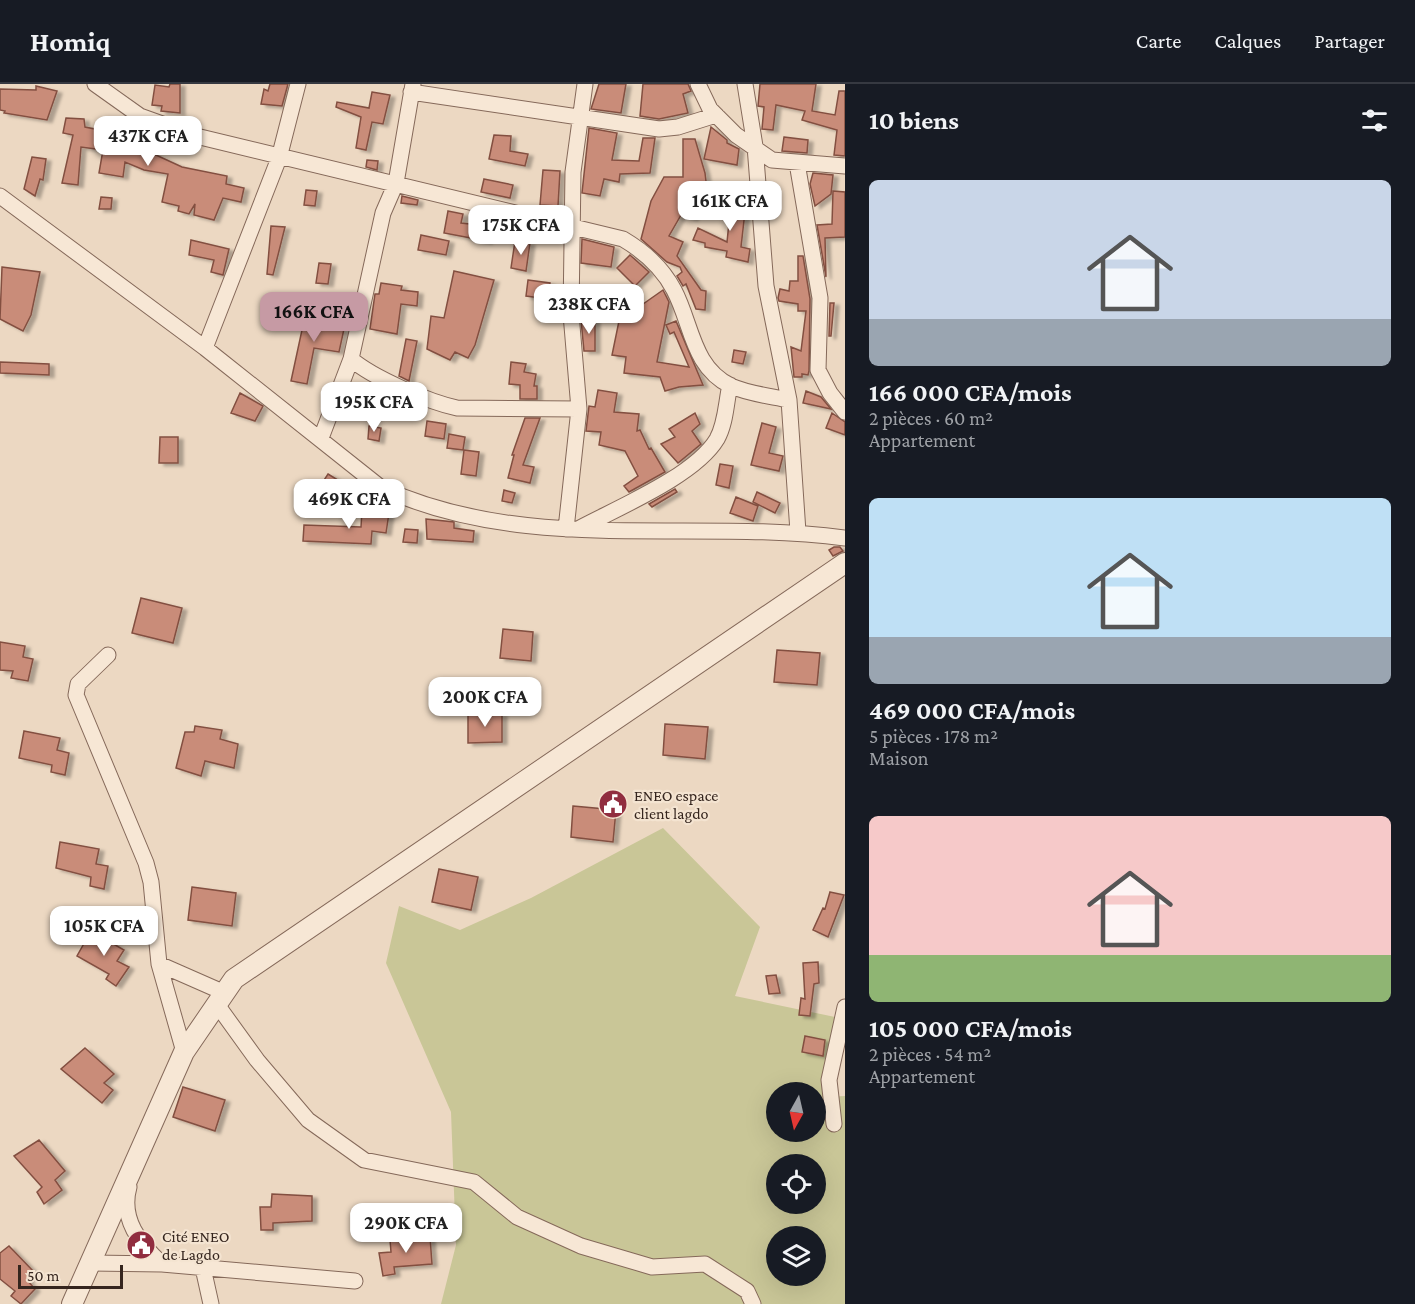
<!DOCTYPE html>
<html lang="fr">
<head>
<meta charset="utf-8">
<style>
	:root { --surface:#171b24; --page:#20242c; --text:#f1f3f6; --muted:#9ea1a6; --line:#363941; --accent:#c69aa4 }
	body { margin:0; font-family:"Crimson Pro",serif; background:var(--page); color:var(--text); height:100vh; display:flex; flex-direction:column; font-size:22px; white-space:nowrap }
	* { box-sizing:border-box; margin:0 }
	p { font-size:20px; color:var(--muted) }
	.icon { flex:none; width:33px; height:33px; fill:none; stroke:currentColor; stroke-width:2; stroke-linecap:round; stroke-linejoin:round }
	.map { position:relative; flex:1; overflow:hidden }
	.drawer { display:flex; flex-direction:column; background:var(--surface); width:570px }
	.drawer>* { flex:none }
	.needle { width:39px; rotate:188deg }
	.tools { position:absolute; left:766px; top:998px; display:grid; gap:12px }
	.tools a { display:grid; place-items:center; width:60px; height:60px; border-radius:50%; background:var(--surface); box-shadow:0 6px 24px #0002; font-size:30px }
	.scale { position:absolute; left:18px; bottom:15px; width:105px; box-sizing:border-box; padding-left:6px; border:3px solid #35251e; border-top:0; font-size:16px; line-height:21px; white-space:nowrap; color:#35251e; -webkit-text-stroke:4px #f4e4d1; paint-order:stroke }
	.price { position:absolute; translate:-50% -51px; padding:0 14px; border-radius:12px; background:#fff; color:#222; font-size:20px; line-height:39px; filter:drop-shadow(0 2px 3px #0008) }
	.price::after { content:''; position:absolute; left:50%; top:36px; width:18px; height:14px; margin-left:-9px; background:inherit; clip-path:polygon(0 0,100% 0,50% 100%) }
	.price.active { background:var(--accent); color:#111 }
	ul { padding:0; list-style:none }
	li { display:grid; align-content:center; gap:12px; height:318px; padding:0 24px }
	li span { display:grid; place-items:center; height:186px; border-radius:9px; color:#555 }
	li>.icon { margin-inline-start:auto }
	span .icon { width:108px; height:108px; fill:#fffc; stroke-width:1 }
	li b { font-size:26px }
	h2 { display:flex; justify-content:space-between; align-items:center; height:72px; padding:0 24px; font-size:26px }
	header { display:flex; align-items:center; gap:36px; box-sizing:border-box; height:84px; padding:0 30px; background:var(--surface); border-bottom:2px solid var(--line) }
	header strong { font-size:28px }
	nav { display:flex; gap:33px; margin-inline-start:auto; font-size:21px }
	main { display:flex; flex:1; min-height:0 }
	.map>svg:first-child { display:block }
</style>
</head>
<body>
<header>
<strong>Homiq</strong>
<nav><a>Carte</a><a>Calques</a><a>Partager</a></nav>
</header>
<main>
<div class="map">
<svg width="845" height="1220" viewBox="0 0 845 1220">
	<defs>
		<filter id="shadow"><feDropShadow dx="5" dy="2.5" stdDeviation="1.5" flood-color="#0004"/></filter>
	</defs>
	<rect width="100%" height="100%" fill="#ecd8c2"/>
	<path fill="#c9c697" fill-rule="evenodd" d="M663,744L760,843L735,912L835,933L825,1013L845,1012V1220H441L456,1161L451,1028L386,879L399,822L460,846L531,814ZM777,1008H816V1047H777ZM777,1080H816V1119H777ZM777,1152H816V1191H777Z"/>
	<path fill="#c98c79" stroke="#834f41" stroke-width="1.5" filter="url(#shadow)" d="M170,0H180V29L161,27L162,22L152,21L155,1L169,3Z
		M270,0H288L282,22L261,20L264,5L268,7Z
		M599,0H626L621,29L591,25Z
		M643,0H688L691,7L683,10L688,29L659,35L640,32Z
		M760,0H816L812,27L835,31L839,7H845V72L834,71L837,46L802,36L805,27L776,21L773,46L762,45L764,23L758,22Z
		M36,2L57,7L47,36L4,29L5,27L0,26V5L36,6Z
		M372,8L390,11L383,40L372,38L366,66L356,64L361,33L336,23L337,18L369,24Z
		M66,34L84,35L85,43L121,50L123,34L127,35L146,44L145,66L182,83L227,92L226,100L244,104L241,118L223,114L214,136L194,131L195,120L189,130L178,127L179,122L162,118L168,90L144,86L125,78L123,93L99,89L103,66L81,63L78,101L62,99L73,51L63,49Z
		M711,43L727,56V59L739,65L737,81L704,75Z
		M589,44L617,49L612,76L639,77L643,54H655L650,89L620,90L619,98L604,95L600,112L582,109Z
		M494,51L511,52L510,67L528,70L525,82L489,75Z
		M784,53L808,56L807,69L782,67Z
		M683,55H695L705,89L708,114L697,113L693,134L681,131L669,152L683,158L677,172L701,206L706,207L705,226L696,225L686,200L683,202L677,192L682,188L680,183L667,178L641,155L651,117L664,93H683Z
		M32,73L46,75L43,96L40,95L35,112L24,105Z
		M367,76L378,77L377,86L366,83Z
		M543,86L560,87L558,122L540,121Z
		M813,89L833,91L831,110L815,122L810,100Z
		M484,95L513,101L510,114L481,108Z
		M306,106L317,107L315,122L304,121Z
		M833,107L845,108V153L825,154L826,193L817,141L832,140Z
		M732,109L747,110L741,163L750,165L748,178L726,173L727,167L705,163V159L693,156L698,144L727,158Z
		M402,112L418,116L417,121L401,119Z
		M101,113L112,114L111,125H99Z
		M448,127L463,130L461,139L489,142L487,157L444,149Z
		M271,142L285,143L273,191L267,190Z
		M421,151L449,157L446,171L418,166Z
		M582,155L614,163L611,183L581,179Z
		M191,156L229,165L223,191L211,188L214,176L189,171Z
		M515,157L530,159L526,187L511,184Z
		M630,171L649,188L635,202L617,184Z
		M798,172H803L810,215L809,287L808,291L802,290V293H794L791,263L801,267L806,227H798V220L779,217L778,214L780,205L789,207L790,197H798Z
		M319,179L331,180L328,200L316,199Z
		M2,183L40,188L31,231L23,247L0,235Z
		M454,187L494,196L475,261L468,274L455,268L450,276L427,265L431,232L444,234Z
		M528,196L550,199L548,215L526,212Z
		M381,199L402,202L401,206L418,208L417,222L401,220L397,250L370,245L375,210H379Z
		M663,206L669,218L657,278L689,283L674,248L670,250L666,241L676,237L703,301L679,303L665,307L660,293L624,289L626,273L612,271L619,237Z
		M622,215L604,233H594L596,218Z
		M308,218L320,220L317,241L344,245L339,268L314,264L307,300L291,297Z
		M830,219H834L831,252H829Z
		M581,236H595V267H584Z
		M406,255L417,257L409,297L399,292Z
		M734,266L746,268L743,280L732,278Z
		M0,278L49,280V291L0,289Z
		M511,278L526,280L524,288L536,290L534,302H537V315H520V301L509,300Z
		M598,306L617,309L614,328L639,330L637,347L640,346L649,365L651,364L665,388L629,408L624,402L638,392L625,367L599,361L601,348L586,347L589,322L595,323Z
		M806,307L821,313L831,325L803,319Z
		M240,309L263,322L255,337L231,329Z
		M695,329L700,340L692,347L701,360L678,379L661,360L675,353L669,345Z
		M832,329L845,338V351L826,344Z
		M525,334H540L523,381L534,383L530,399L508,394L514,371H512Z
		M427,337L446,340L444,355L425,352Z
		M762,339L776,343L769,369L783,372L779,387L751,381Z
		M369,342L381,344L379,357L368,355Z
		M449,350L465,353L463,366L447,364Z
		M160,353H178V379H159Z
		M464,366L479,368L476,392L461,390Z
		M720,380L733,382L729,404L716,401Z
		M328,390L341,398L326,422L313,413Z
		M675,405L677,408L652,423L649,420Z
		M504,406L515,409L512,419L502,417Z
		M757,408L780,419L775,429L753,418Z
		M736,413L758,422L753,437L730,429Z
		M362,426L389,429L386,449L372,447L371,460L303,457L304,441L361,443Z
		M426,435L454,438V444L474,447L473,458L427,455Z
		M405,445L418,446L417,459L403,458Z
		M834,463H840L843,467L833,472L829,466Z
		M141,514L182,524L173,559L132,549Z
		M503,545L533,548L531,577L500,574Z
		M0,558L25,562L23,573L33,575L28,597L11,594L13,587L0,586Z
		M777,566L820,569L817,601L774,598Z
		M502,630V658L468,659V631Z
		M665,640L708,643L705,675L663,671Z
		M195,642L222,646L220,655L238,660L234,684L205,677L201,692L176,684L185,648H194Z
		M24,647L60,654L57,666L69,669L65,691L51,688L52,681L19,674Z
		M573,722L616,726L613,758L571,753Z
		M60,758L99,765L96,780L108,782L104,805L90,802L91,793L56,784Z
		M439,785L478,793L471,826L432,818Z
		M192,803L236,809L232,842L188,836Z
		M830,808L844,811L828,853L813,846L823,824L825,825Z
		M91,847L124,866L117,877L129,883L116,902L106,895L109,890L77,872Z
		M818,878L819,899L814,900L810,932L799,931L801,914L805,915L803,879Z
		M776,891L780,909L769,910L766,892Z
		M805,952L825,956L823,972L802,968Z
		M85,964L114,990L104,999L113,1006L102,1019L61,985Z
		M183,1003L225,1016L215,1047L173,1033Z
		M39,1056L65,1087L55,1096L62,1106L44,1120L37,1108L42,1103L14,1072Z
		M272,1110L312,1112V1137L273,1139V1146H261L260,1123H271Z
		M430,1153L432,1180L394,1183L395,1190L383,1192L379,1169L391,1168L390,1156Z
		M9,1162L35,1189L27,1196L35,1205L21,1220L11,1212L15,1207L0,1195V1169Z"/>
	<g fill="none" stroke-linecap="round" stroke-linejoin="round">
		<g stroke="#85695a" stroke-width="17">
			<path id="minor" d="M95,0L140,32L196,52L623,155C645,168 662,183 674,206C692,240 692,283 731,302C749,310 770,312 789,316
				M698,0L710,25L736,51L772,76L845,82
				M745,0L755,62L766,202L789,316L798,448
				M411,8L659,45L678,43L716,31
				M797,79L820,214L818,286L830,309L845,328
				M0,112L205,264L380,403C526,471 691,434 845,454
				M205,264L279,74L298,0
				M351,275C373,294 429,318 457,324L579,325
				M321,354L351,275L383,129L396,99L413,0
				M566,445L579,325L571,230L573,88L585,0
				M578,445C617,424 695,392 717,355C726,339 726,318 730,301
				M108,571L78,600L76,611L146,779L151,798L159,880L184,968
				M159,880L225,909L218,922L257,976L308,1036L364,1076L474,1098L517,1133L581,1162L652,1183L705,1180L747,1207L753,1220
				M834,1040L829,996L845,923
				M129,1103C120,1135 140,1160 162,1180
				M91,1179L162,1180L355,1197
				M203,1184L211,1220"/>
		</g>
		<g stroke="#85695a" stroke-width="22">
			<path id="tertiary" d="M72,1220L184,968L234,895L845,479"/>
		</g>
		<use href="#minor" stroke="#f7e7d5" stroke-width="15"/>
		<use href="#tertiary" stroke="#f7e7d5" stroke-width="20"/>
	</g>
	<defs>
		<g id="civic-disc" transform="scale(1.5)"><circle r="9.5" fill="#912d3f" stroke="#f4e4d1"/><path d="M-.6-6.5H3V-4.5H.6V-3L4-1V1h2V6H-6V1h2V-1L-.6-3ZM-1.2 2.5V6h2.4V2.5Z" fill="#fff"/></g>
	</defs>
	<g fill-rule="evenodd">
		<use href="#civic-disc" x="613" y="720"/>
		<use href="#civic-disc" x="141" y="1161"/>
	</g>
	<g text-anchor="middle" stroke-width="4.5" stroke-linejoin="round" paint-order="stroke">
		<g font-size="16" fill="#35251e" stroke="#f4e4d1" text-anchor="start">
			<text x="634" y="717">ENEO espace<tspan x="634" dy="18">client lagdo</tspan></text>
			<text x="162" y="1158">Cité ENEO<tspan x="162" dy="18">de Lagdo</tspan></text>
		</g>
	</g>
</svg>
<div class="tools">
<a><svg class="needle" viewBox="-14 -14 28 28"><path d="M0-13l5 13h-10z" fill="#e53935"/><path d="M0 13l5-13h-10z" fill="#9ea1a6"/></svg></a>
<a><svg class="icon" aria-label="locate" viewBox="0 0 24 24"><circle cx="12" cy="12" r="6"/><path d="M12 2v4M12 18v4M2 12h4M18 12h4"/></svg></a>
<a><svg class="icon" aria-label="layers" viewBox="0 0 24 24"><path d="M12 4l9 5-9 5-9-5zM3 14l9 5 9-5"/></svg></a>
</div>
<div class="scale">50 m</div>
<b class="price" style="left:148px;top:83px">437K CFA</b>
<b class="price" style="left:730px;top:148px">161K CFA</b>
<b class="price" style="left:521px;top:172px">175K CFA</b>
<b class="price" style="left:589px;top:251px">238K CFA</b>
<b class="price active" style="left:314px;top:259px">166K CFA</b>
<b class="price" style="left:374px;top:349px">195K CFA</b>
<b class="price" style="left:349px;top:446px">469K CFA</b>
<b class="price" style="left:485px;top:644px">200K CFA</b>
<b class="price" style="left:104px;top:873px">105K CFA</b>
<b class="price" style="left:406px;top:1170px">290K CFA</b>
</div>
<section class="drawer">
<h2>10 biens<svg class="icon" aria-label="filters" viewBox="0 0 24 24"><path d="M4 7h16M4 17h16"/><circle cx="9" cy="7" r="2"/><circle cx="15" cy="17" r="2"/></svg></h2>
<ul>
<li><span style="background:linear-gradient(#c9d6e8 75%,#9aa5b1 0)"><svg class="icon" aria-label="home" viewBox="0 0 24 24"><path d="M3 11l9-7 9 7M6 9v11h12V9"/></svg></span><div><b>166 000 CFA/mois</b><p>2 pièces · 60 m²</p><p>Appartement</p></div></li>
<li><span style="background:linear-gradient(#bfe0f5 75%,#9aa5b1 0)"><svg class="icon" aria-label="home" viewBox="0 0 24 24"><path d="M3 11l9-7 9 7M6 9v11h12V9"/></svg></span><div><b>469 000 CFA/mois</b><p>5 pièces · 178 m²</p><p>Maison</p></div></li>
<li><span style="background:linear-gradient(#f6c9c9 75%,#8fb573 0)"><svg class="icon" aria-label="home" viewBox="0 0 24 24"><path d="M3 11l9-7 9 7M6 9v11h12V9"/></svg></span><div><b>105 000 CFA/mois</b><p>2 pièces · 54 m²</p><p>Appartement</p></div></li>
</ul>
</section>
</main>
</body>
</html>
